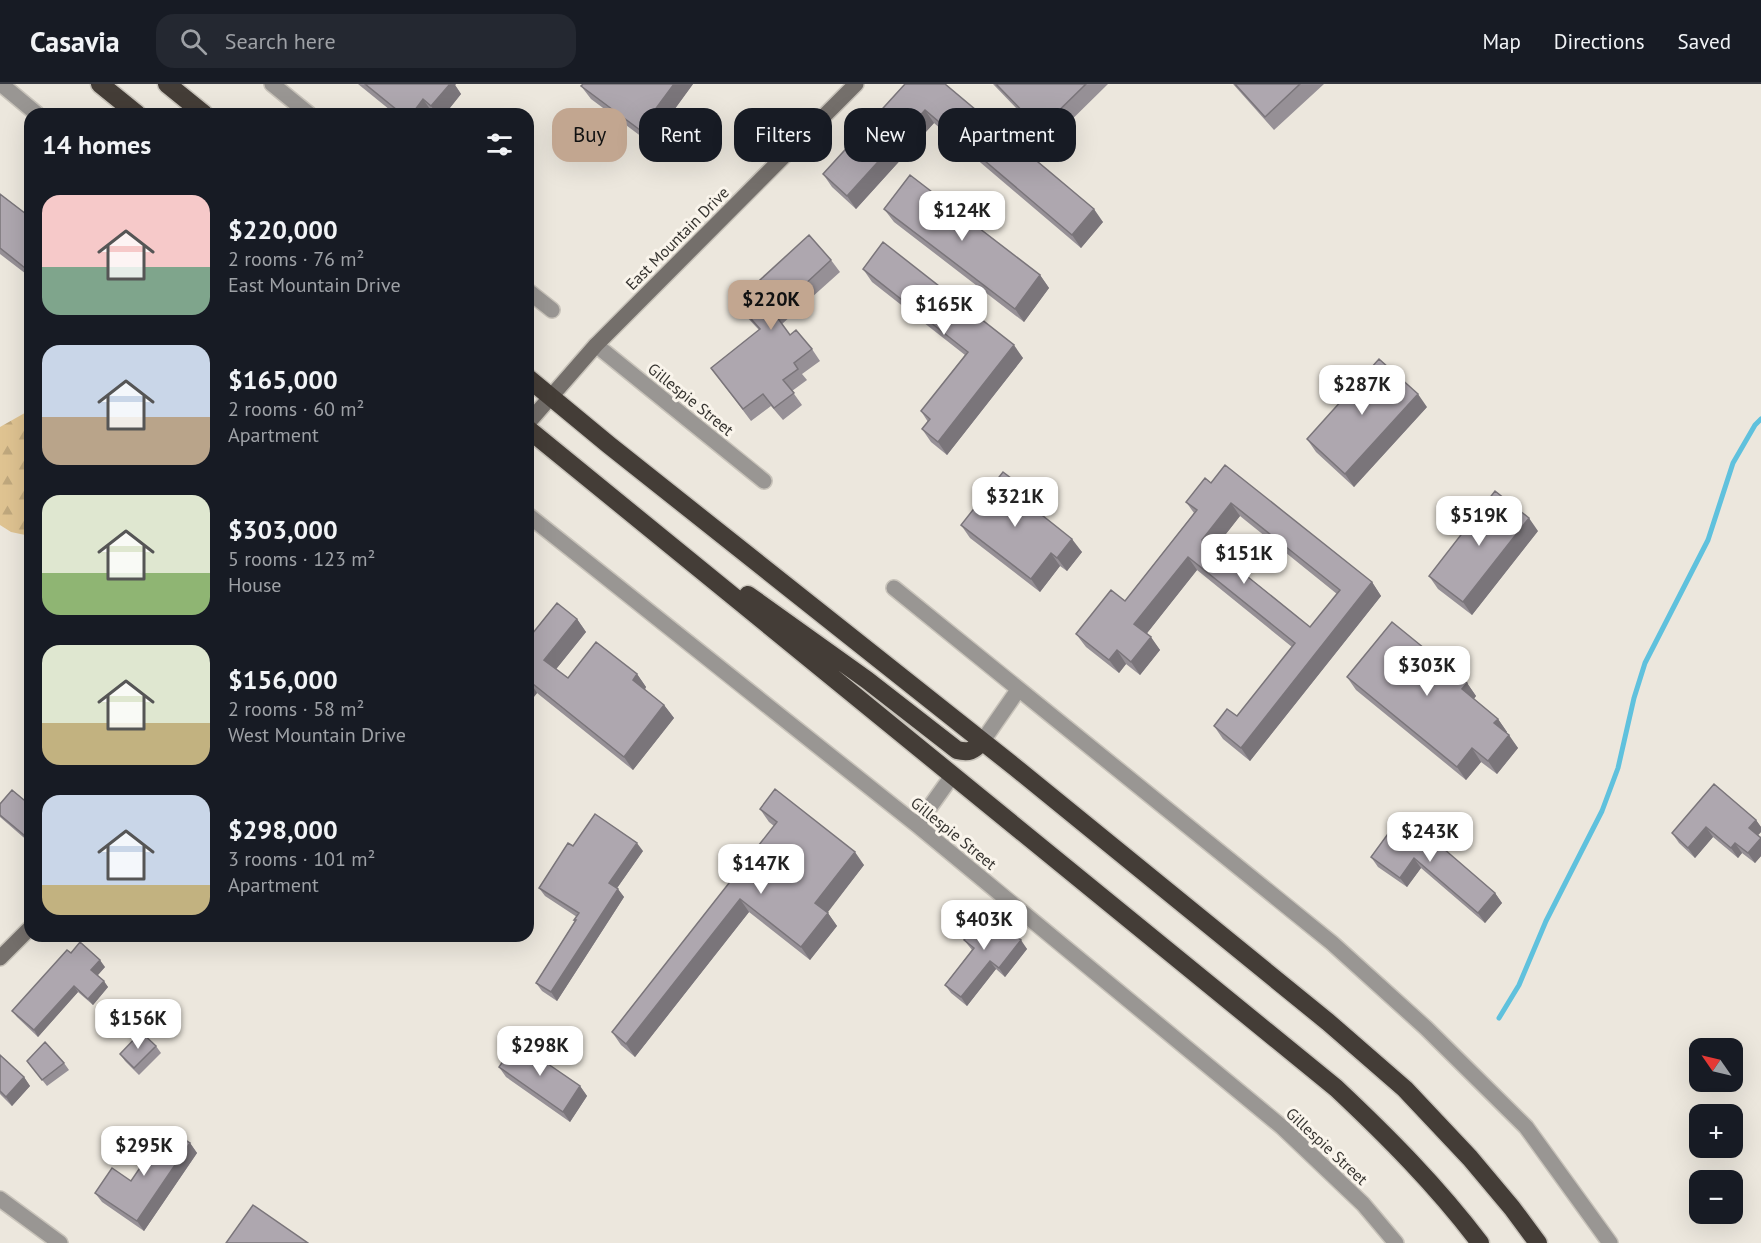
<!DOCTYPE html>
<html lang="en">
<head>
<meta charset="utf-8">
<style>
	:root { --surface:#171b24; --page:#242831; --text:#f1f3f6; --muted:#9ea1a6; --line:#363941; --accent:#c2a690 }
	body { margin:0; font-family:"PT Sans",sans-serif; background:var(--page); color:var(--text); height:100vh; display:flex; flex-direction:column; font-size:22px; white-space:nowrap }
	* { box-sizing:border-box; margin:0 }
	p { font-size:20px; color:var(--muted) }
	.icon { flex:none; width:33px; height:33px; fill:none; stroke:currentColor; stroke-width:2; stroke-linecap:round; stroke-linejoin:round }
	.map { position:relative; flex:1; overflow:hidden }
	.side { position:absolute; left:24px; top:24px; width:510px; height:834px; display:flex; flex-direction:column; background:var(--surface); border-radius:18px; box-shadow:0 6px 24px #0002 }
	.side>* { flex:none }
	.banner { position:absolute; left:552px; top:24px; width:570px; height:54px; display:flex; gap:12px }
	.needle { width:39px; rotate:304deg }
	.fabs { position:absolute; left:1689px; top:954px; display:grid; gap:12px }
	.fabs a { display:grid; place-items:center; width:54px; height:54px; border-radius:12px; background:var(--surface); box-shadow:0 6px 24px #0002; font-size:30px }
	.price { position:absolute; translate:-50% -51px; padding:0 14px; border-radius:12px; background:#fff; color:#222; font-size:20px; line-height:39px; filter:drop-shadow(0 2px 3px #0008) }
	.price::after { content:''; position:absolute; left:50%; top:36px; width:18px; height:14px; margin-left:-9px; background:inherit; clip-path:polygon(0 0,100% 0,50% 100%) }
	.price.on { background:var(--accent); color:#111 }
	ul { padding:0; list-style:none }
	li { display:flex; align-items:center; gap:18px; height:150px; padding:0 18px }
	li span { display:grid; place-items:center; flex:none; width:168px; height:120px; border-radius:18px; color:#555 }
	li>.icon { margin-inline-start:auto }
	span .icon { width:72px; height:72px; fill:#fffc; stroke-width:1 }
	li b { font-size:26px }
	h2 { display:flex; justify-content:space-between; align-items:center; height:72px; padding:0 18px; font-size:26px }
	.chip { padding:0 21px; border-radius:18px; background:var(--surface); box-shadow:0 6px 24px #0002; font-size:21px; line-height:54px }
	.chip.on { background:var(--accent); color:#111 }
	header { display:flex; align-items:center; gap:36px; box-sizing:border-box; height:84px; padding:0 30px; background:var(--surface); border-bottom:2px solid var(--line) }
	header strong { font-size:28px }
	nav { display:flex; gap:33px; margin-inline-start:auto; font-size:21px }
	.search { width:420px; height:54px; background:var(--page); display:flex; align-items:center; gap:15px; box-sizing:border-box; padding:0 21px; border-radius:18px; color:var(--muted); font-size:22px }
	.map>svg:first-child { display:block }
</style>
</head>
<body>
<header>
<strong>Casavia</strong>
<div class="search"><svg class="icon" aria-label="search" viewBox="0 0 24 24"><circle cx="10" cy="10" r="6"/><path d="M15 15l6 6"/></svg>Search here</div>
<nav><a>Map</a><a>Directions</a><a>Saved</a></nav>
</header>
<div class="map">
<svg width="1761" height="1159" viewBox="0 0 1761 1159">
	<defs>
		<pattern id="forest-firs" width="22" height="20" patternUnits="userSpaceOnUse" patternTransform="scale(1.5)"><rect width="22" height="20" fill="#dfc391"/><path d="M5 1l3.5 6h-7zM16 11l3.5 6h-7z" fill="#c0a87d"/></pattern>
	</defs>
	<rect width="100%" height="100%" fill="#ece7dd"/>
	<path fill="url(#forest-firs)" d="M30,326V452L11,448L0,441V343Z"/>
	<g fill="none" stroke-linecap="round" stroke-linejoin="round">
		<path stroke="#5fc1dd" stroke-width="5" d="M1499,934L1519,901L1546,837L1602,727L1618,684L1634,614L1645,579L1708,456L1733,379L1755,341L1761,335"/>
		<g stroke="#c8c3ba" stroke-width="18">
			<path id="street" d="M1,0L37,30
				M272,0L309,30
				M528,207L552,226
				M596,261L764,397
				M528,431L917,741L1282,1043L1363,1120L1396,1159
				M894,504L1332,859L1426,944L1526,1043L1610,1159
				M982,658L1018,606
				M917,741L952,692
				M0,1115L60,1159"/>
		</g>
		<g stroke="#c8c3ba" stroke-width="18">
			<path id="secondary" d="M528,339L596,261L856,0
				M0,874L30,844"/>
		</g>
		<g stroke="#c8c3ba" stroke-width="21">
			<path id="highway" d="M100,0L137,30
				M167,0L204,30
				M528,294L609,361L1016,684L1328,938L1405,1005L1470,1074L1512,1124L1538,1159
				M528,345L1336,1004C1387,1052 1437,1102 1480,1159
				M748,511L867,596L957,666C969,669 973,667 982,658"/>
		</g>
		<use href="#street" stroke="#999693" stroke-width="15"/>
		<use href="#secondary" stroke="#746f6b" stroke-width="15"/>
		<use href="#highway" stroke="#443d37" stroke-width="18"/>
	</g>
	<path fill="#969096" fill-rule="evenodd" d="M358,0H456L455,1L461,10L445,30H434L432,28L431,30H395Z
		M693,0L650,59L591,15L581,2Z
		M905,0L1103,138L1081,164L934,39L856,125L832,103L823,90Z
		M993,0H1108L1049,58Z
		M1233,0H1324L1274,46Z
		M0,110L30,133V193L0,170Z
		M884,125L1040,191L1049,204L1024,238L894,138Z
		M831,176L840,188L782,240L790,251L812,265L820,277L802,290L807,296L792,307L802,321L783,336L771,322L751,337L711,284L759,246L744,230L736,218Z
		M863,185L1023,274L947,371L931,358L922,345L928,338L921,327L965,271L872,198Z
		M1427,323L1354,403L1316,368L1307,355Z
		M1211,399L1372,498L1381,512L1250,677L1223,655L1214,642L1237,632L1292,563L1197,486L1147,549L1160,566L1140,591L1126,580L1119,589L1086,563L1076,550L1125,517L1194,429L1186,418ZM1240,432L1337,510L1310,543L1214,465Z
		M1033,417L1030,422L1082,468L1067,487L1060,482L1040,508L970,454L961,441Z
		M1538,447L1472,531L1438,505L1429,492Z
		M577,535L586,548L556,585L568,594L637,590L646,603L645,606L664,621L674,634L633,686L537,609L529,619L528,618V555Z
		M1347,593L1467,599L1476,612L1474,615L1498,635L1507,648L1506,649L1518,664L1497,690L1481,678L1466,696L1356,606Z
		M0,720L30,721V759L0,733Z
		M760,725L864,781L827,828L837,842L810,876L749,828L635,973L621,961L612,948L774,742L769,738Z
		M1401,732L1495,809L1502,819L1485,839L1421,784L1407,803L1378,783L1371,773Z
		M1756,736L1761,743V748L1758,751L1761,753V772L1755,779L1742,769L1738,774L1713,753L1695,774L1679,759L1672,749Z
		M573,762L643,767L617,804L624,813L557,917L542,907L536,899L575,837L574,836L577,833L545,812L539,804Z
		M999,838L1015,842L1021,851L1018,854L1027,865L1005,893L996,885L967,922L951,909L945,901L972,866L964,856Z
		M71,869L105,883L98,891L108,903L93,921L78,908L38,953L17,933L12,927Z
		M156,962L161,969L139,991L125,977L120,970Z
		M0,971L24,993L30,1002L12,1022L0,1010Z
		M27,977L64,979L69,986L47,1002Z
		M499,983L580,1002L587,1012L570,1038L506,993Z
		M190,1059L197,1069L144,1147L102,1118L95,1109L131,1097Z"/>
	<path fill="#7a757a" d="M450,0H456L455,1L461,10L445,30H437L431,22Z
		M674,0H693L650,59L640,46Z
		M423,15L432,28L431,30H412Z
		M925,26L934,39L856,125L847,112Z
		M1094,125L1103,138L1081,164L1072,151Z
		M1040,191L1049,204L1024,238L1015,225Z
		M1014,261L1023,274L947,371L938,358Z
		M1418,310L1427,323L1354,403L1345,390Z
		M1024,404L1033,417L1027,425L1018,412Z
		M1231,419L1240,432L1211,469L1202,456Z
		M1529,434L1538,447L1472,531L1463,518Z
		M1072,455L1082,468L1067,487L1057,474Z
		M1051,469L1060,482L1040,508L1031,495Z
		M1188,473L1197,486L1144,553L1134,540Z
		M1372,498L1381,512L1250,677L1241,664Z
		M577,535L586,548L553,589L544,576Z
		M1151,553L1160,566L1140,591L1131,578Z
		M1117,566L1126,580L1119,589L1109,576Z
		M637,590L646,603L642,609L633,596Z
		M528,595L537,609L529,619L528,618Z
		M1467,599L1476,612L1471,618L1462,605Z
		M664,621L674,634L633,686L624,673Z
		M1498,635L1507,648L1503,652L1494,639Z
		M1509,651L1518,664L1497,690L1488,677Z
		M1472,664L1481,678L1466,696L1457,683Z
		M1756,736L1761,743V748L1756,753L1749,744Z
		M1706,743L1713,753L1695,774L1688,764Z
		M1761,754V772L1755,779L1748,769Z
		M637,759L643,767L615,807L609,799Z
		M1735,759L1742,769L1738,774L1731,764Z
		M855,768L864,781L825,832L815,819Z
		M1414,774L1421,784L1407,803L1400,794Z
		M618,805L624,813L557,917L551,908Z
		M1495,809L1502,819L1485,839L1478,829Z
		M740,815L749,828L635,973L626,960Z
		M828,829L837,842L810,876L801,863Z
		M1015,842L1021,851L1017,856L1010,848Z
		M1021,856L1027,865L1005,893L999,884Z
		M100,876L105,883L96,893L91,886Z
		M990,877L996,885L967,922L961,913Z
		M104,897L108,903L93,921L88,915Z
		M74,902L78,908L38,953L34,946Z
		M24,993L30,1002L12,1022L6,1013Z
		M580,1002L587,1012L570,1038L563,1028Z
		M190,1059L197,1069L144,1147L137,1137Z"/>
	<path fill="#aea7af" stroke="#7a757a" stroke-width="1.5" fill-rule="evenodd" d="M365,0H450L431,22L423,15L412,30H402Z
		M583,0H674L640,46L581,2Z
		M905,0H945L1094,125L1072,151L925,26L847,112L823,90Z
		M996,0H1086L1040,45Z
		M1235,0H1300L1265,33Z
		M910,91L1040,191L1015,225L884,125Z
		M0,110L30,133V188L0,164Z
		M809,151L831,176L774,229L790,251L796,246L812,265L794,279L798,285L783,296L794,309L774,324L763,310L743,325L711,284L760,245L736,218Z
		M883,158L1014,261L938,358L922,345L930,335L921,327L968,268L863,185Z
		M1379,275L1418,310L1345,390L1307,355Z
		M1225,381L1372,498L1241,664L1214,642L1227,625L1237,632L1295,559L1188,473L1134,540L1151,553L1131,578L1117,566L1109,576L1076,550L1111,506L1125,517L1197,426L1186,418L1205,394L1211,399ZM1231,419L1340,506L1310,543L1202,456Z
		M1003,388L1024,404L1018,412L1072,455L1057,474L1051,469L1031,495L961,441Z
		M1495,407L1529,434L1463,518L1429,492Z
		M557,519L577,535L544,576L568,594L596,558L637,590L633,596L664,621L624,673L528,596V555Z
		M1392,538L1467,599L1462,605L1498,635L1494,639L1509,651L1488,677L1472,664L1457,683L1347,593Z
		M1714,700L1756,736L1749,744L1761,754L1748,769L1735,759L1731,764L1706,743L1688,764L1672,749Z
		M775,705L855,768L815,819L828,829L801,863L740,815L626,960L612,948L777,738L760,725Z
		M12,706L30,721V756L0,731V720Z
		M595,730L637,759L609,799L618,805L551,908L536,899L576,836H574L579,829L539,804L568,759L573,762Z
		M1401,732L1429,752L1495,809L1478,829L1414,774L1400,794L1371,773Z
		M987,828L999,838L1003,832L1015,842L1010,848L1021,856L999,884L990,877L961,913L945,901L974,864L964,856Z
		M80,858L100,876L91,886L104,897L88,915L74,902L34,946L12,927L67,866L71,869Z
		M141,948L156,962L134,984L120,970Z
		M45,958L64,979L42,996L27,977Z
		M516,958L580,1002L563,1028L499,983Z
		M0,971L24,993L6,1013L0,1007Z
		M167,1044L190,1059L137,1137L95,1109L112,1084L131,1097Z
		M253,1121L308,1159H226Z"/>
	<g text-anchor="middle" stroke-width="6" stroke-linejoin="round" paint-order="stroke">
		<g font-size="16" fill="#363430" stroke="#f9f4eb">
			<text transform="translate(677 154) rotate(-45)" y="6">East Mountain Drive</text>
			<text transform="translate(691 315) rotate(39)" y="6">Gillespie Street</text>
			<text transform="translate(954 749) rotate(39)" y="6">Gillespie Street</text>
			<text transform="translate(1327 1062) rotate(43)" y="6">Gillespie Street</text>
		</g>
	</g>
</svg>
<div class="fabs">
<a><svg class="needle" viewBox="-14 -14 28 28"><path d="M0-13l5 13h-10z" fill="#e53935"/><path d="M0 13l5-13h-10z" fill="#9ea1a6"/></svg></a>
<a>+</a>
<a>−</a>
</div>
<b class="price" style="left:962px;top:158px">$124K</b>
<b class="price on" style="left:771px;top:247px">$220K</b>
<b class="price" style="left:944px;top:252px">$165K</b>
<b class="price" style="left:1362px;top:332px">$287K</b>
<b class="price" style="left:1015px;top:444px">$321K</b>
<b class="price" style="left:1479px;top:463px">$519K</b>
<b class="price" style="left:1244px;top:501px">$151K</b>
<b class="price" style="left:1427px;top:613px">$303K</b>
<b class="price" style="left:1430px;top:779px">$243K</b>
<b class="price" style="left:761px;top:811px">$147K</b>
<b class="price" style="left:984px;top:867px">$403K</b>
<b class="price" style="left:138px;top:966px">$156K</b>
<b class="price" style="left:540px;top:993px">$298K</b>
<b class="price" style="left:144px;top:1093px">$295K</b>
<div class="banner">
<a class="chip on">Buy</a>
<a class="chip">Rent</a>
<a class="chip">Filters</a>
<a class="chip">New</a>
<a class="chip">Apartment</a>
</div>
<section class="side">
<h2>14 homes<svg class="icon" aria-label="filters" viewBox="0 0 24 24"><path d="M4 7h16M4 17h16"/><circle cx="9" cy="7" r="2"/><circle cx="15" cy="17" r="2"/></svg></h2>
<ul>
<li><span style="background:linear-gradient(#f6c9c9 60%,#7fa58c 0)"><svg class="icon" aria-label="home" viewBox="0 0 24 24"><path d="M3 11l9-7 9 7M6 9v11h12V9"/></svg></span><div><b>$220,000</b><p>2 rooms · 76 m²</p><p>East Mountain Drive</p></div></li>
<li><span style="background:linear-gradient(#c9d6e8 60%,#b9a48a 0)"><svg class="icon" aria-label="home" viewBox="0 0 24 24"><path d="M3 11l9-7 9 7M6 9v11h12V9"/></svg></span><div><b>$165,000</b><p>2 rooms · 60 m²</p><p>Apartment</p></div></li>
<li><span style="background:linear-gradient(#dfe7d0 65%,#8fb573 0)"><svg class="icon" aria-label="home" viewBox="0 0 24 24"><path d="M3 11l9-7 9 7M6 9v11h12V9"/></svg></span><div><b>$303,000</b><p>5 rooms · 123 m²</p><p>House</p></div></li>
<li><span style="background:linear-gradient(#dfe7d0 65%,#c2b280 0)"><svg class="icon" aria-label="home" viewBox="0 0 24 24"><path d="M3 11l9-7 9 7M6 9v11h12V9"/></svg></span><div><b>$156,000</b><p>2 rooms · 58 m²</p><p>West Mountain Drive</p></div></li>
<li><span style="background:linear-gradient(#c9d6e8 75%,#c2b280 0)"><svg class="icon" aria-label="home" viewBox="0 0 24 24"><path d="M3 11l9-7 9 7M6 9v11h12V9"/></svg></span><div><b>$298,000</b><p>3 rooms · 101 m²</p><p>Apartment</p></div></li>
</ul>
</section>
</div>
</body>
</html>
